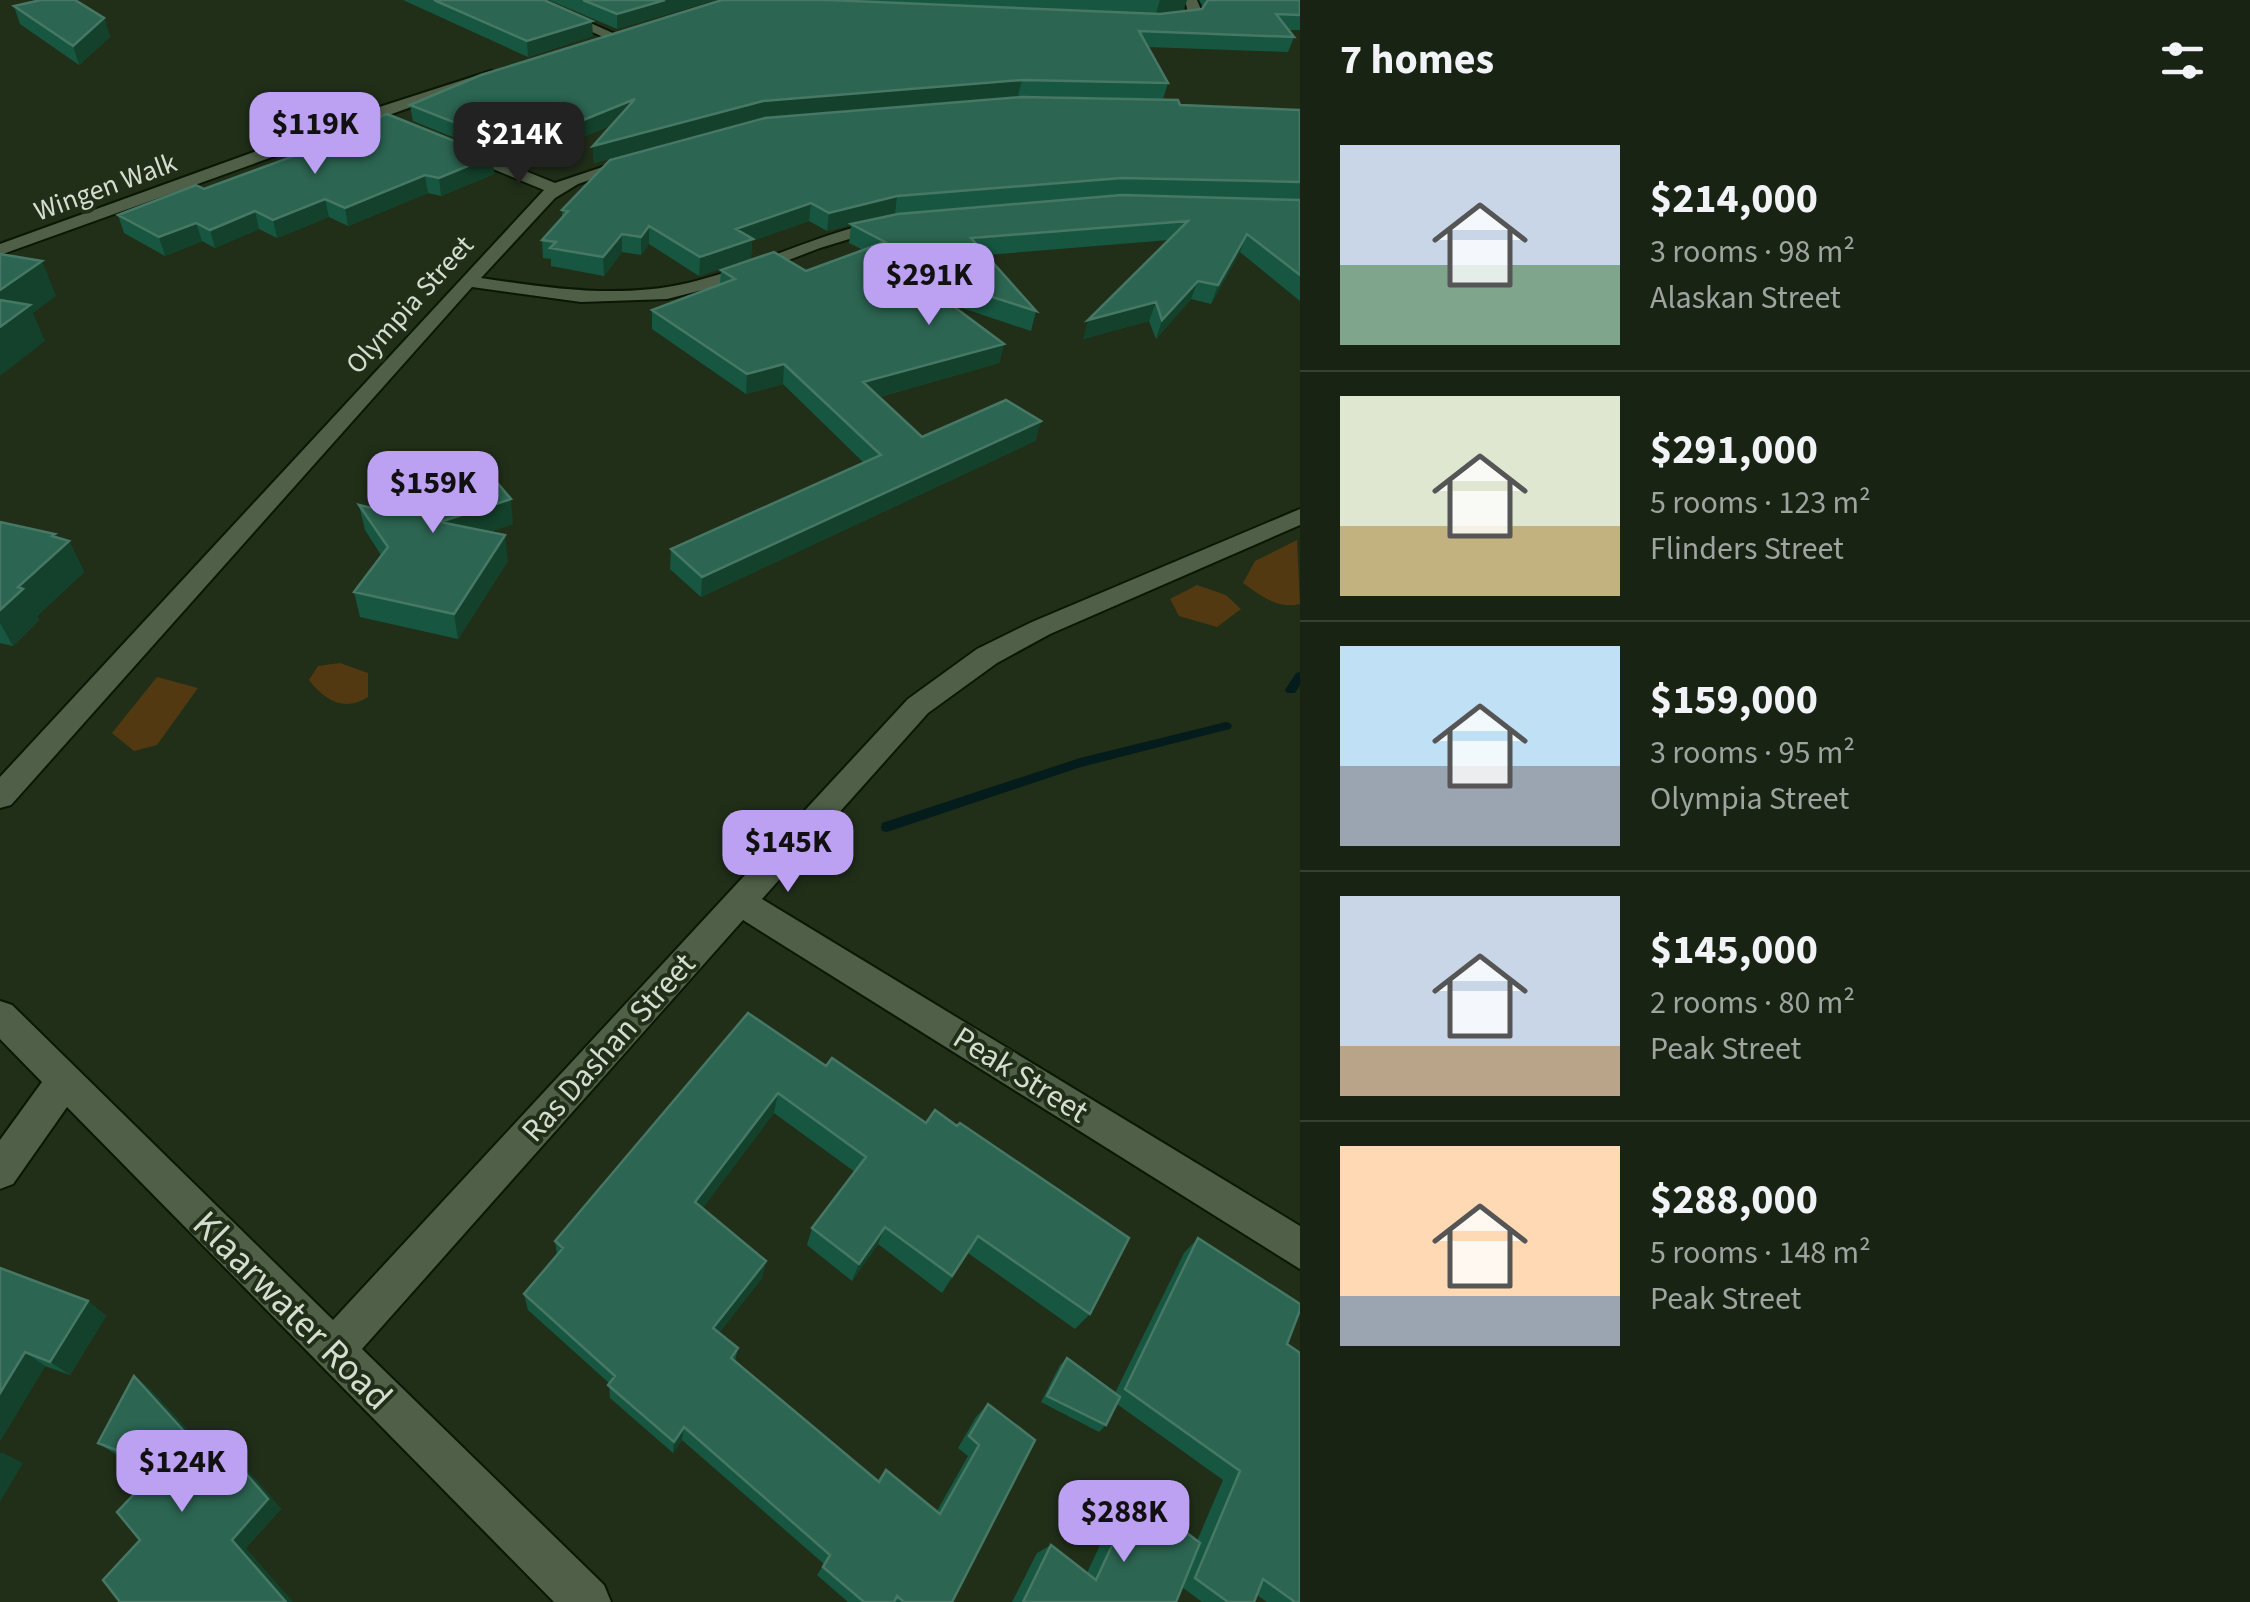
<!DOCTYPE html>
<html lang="en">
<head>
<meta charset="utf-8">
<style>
	:root { --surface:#192313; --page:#222b1c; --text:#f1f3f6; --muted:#9fa4a0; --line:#374033; --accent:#bca0f2 }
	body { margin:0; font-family:"Source Sans 3",sans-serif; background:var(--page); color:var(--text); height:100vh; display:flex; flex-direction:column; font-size:38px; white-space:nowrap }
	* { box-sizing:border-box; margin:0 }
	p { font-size:32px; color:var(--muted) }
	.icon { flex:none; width:55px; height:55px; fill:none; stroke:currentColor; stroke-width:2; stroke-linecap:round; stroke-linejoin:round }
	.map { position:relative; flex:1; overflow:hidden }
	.panel { display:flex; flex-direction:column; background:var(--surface); width:950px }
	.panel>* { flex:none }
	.price { position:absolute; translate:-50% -85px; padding:0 22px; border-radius:20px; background:var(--accent); color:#111; font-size:32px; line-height:65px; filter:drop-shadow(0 2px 5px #0008) }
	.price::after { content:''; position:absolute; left:50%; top:60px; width:30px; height:22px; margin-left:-15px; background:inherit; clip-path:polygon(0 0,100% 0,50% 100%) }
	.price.on { background:#222; color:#fff }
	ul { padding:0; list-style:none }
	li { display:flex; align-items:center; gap:30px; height:250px; padding:0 40px }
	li+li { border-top:2px solid var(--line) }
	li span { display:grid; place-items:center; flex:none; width:280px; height:200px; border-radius:0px; color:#555 }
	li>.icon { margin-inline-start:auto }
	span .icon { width:120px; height:120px; fill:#fffc; stroke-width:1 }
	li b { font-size:42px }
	h2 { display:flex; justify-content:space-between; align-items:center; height:120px; padding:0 40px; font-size:42px }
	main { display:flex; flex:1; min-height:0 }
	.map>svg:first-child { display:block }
</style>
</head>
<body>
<main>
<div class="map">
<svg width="1300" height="1602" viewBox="0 0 1300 1602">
	<rect width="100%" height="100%" fill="#212f19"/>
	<path fill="#523911" d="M1297,540L1300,604C1278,610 1260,595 1243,583L1255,561Z
		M1197,585L1226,595L1241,609L1217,627L1179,616L1170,599Z
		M340,663L368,673V697C345,712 325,701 309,680L318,666Z
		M157,677L198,688L157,745L134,751L112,733Z"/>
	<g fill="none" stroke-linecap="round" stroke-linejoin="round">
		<path fill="#051c1c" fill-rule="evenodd" d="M1300,672V685L1295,693H1287L1285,690L1296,673Z
			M1226,722L1230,723L1232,726L1230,729L1081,767L887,832L882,831L881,827L882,823L1080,758Z"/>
		<g stroke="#0a1704" stroke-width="4">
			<path id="minor" d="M522,0H539L624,38L612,41Z
				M1185,0H1197L1202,12L1197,20L1157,23V17L1188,13Z
				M491,71L503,74L0,255V244L367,111Z
				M458,144L555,183L638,155L646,160L578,184L555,198L481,278C549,288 619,299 688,283C756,267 817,233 886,220L895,225L820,248L726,284L667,299L581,302L472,287L11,805L0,808V777L544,190L452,152V146Z
				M1300,509V525L1050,634L997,663L928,713L762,899L1300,1226V1269L743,920L362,1349L604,1585L611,1602H554L67,1107L13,1184L0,1189V1140L42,1082L0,1039V1001L12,1005L333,1320L908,699L977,649L1032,622Z"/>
		</g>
		<use href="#minor" fill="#506048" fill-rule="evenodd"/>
	</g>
	<path fill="#175742" d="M403,0H544L593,36L528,57Z
		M549,0H715L617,29Z
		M722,0H1187L1183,11L1156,13L1160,14L1202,9L1203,7L1199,0H1300V30H1288L1294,37L1288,52L1148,47L1168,83L1163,99L1018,96L762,117L594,163L593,146L612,125L519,164L413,121L410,105Z
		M14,6L104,18L110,37L79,65L20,24Z
		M1180,105L1300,110V301L1240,252L1211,304L1191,299L1156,339L1149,321L1083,339L1169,240L986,255L1036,311L1031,331L950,304L1004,344L999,363L879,397L922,437L1041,421L1035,441L701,597L670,569L671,549L864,463L783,384L746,394L652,329V310L720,285L721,270L806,271L863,250L849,243L851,225L827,231L809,221L752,241L751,258L699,276L649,244L641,255L622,252L604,276L551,266V259L543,258L542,240L562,217V210Z
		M298,147L492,156L494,174L441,196L428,193L348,226L329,217L277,238L259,229L215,248L202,241L165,256L124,233L118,215L204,189L299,154Z
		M387,481L513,524L489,532L508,561L458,639L360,617L354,592L381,555L365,530L359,505L372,508L390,500Z
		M0,522L55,534L56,538L69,541L84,572L37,616L39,620L13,646L0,643Z
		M748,1013L1090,1314L1075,1329L968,1253L942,1293L878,1244L852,1281L807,1245L812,1228L855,1172L774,1113L702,1208L766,1261L762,1278L719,1333L738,1348L735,1361L877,1481L886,1470L937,1511L968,1456L958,1448L976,1417L988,1404L952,1602H848L817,1575L824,1564L682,1440L673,1453L610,1398L609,1383L528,1310L524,1294L557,1255L555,1241Z
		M1198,1238L1287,1344L1300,1602H1267L1257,1595L1254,1602H1202L1182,1587L1176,1602H1012L1037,1553L1051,1545L1087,1573L1119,1504L1136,1494L1197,1541L1223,1480L1117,1404L1106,1425L1099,1432L1041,1402L1060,1365L1067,1358L1115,1393L1184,1253Z
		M0,1268L88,1301L106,1316L70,1375L45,1366L0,1441Z
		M134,1376L150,1389L213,1458L224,1448L238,1459L281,1509L246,1548L140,1540L157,1470L115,1454L98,1443Z"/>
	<path fill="#13412b" d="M665,0H715L617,29V14Z
		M1160,0H1187L1183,11L1156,13Z
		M104,18L110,37L79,65L73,46Z
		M592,21L593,36L528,57L527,41Z
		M1022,80L1018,96L762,117L594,163L593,146L763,101Z
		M635,99V115L519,164L517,147Z
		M492,156L494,174L441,196L439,178Z
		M425,175L428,193L348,226L345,208Z
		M897,196L895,214L827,231L829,213Z
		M325,199L329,217L277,238L273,220Z
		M811,203L809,221L752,241L751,258L699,276L700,257L736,229Z
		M255,211L259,229L215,248L210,230Z
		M196,223L202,241L165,256L159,237Z
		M649,226V244L641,255V237Z
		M622,234V252L604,276L603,257Z
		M1247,234L1240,252L1211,304L1218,285Z
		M42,261L56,296L33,313L45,341L0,376V290Z
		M1198,281L1191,299L1156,339L1162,320Z
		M1156,302L1149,321L1083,339L1088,320Z
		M1004,344L999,363L860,402L863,382Z
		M784,364L783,384L746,394L747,374Z
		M1041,421L1035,441L701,597L702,577Z
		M511,499L513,524L444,547L440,522Z
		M55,534L61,548L69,541L84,572L37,616L39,620L13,646L0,623V610L18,587Z
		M505,535L508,561L458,639L454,614Z
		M778,1093L774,1113L694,1220L695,1202Z
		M885,1227L878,1244L852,1281L859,1264Z
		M766,1261L762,1278L711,1343L713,1328Z
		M88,1301L106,1316L70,1375L50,1362Z
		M25,1352L45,1366L0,1441V1393Z
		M134,1376L150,1389L225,1472L211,1461Z
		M684,1427L682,1440L673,1453L674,1442Z
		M224,1448L238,1459L281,1509L246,1548L293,1602H286L232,1540Z
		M1,1452L23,1463L0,1502V1454Z"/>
	<path fill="#2c6551" stroke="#467865" stroke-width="2.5" d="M41,0H75L104,18L73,46L14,6Z
		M434,0H544L592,21L527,41Z
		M583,0H665L617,14Z
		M722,0H828L1160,14L1202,9L1208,0H1300V15L1276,14L1294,37L1139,31L1168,83L1022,80L763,101L593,146L635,99L517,147L410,105L481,75Z
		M1022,97L1178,100L1180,105L1300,110V182L1122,178L897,196L829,213L811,203L736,229L753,239L700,257L649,226L641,237L622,234L603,257L550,248L556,242L542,240L568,211L562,210L610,160L765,118Z
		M387,114L492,156L439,178L425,175L345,208L325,199L273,220L255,211L210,230L196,223L159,237L118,215L196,185L204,189L305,152L298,147Z
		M1122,195L1300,200V275L1247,234L1218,285L1198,281L1162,320L1156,302L1088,320L1188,221L971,238L1036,311L902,268L1004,344L863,382L922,437L1006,400L1041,421L702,577L671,549L881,455L784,364L747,374L652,310L735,279L721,270L774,252L806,271L885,242L851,224L898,214Z
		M0,254L42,261L0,290Z
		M0,300L30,305L0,327Z
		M473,454L511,499L440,522L505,535L454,614L354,592L388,547L359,505L372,508L398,497L387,481Z
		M0,522L55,534L52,536L69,541L18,587L23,589L0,610Z
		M748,1013L826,1066L832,1058L926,1123L935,1110L957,1126L960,1123L1129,1238L1090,1314L978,1236L952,1276L885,1227L859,1264L812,1228L866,1157L778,1093L695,1202L766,1261L713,1328L738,1348L731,1358L879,1482L886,1470L940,1514L979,1445L969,1436L988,1404L1035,1440L952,1602H904L897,1596L894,1602H864L823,1567L830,1555L684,1427L674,1442L608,1385L615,1376L524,1294L563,1248L555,1241Z
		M1198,1238L1300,1304V1310L1287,1344L1300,1353V1602H1295L1263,1579L1254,1602H1228L1195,1578L1240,1471L1125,1389Z
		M0,1268L88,1301L50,1362L25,1352L0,1393Z
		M1067,1358L1120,1397L1106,1425L1047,1396Z
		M134,1376L211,1461L224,1448L268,1499L232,1540L286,1602H120L103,1580L140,1540L117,1512L160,1467L98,1443Z
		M1136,1494L1200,1543L1176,1602H1023L1051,1545L1096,1580Z"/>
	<g text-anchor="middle" stroke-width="8" stroke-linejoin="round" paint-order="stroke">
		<g font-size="28" fill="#d4ddcf" stroke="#212f19">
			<text transform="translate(105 186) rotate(-20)" y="10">Wingen Walk</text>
			<text transform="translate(409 304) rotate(-48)" y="10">Olympia Street</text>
		</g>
		<g font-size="32" fill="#d4ddcf" stroke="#212f19">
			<text transform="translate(608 1047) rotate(-48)" y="11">Ras Dashan Street</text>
			<text transform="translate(1021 1074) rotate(32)" y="11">Peak Street</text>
		</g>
		<g font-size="38" fill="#d4ddcf" stroke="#212f19">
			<text transform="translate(293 1310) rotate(45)" y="13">Klaarwater Road</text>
		</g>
	</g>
</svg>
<b class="price" style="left:315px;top:177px">$119K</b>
<b class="price on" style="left:519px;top:187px">$214K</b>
<b class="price" style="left:929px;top:328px">$291K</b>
<b class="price" style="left:433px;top:536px">$159K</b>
<b class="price" style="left:788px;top:895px">$145K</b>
<b class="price" style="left:182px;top:1515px">$124K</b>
<b class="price" style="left:1124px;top:1565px">$288K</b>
</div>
<section class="panel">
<h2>7 homes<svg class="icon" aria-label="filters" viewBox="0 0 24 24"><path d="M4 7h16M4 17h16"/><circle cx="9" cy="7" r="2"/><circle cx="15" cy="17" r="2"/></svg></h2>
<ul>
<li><span style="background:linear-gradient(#c9d6e8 60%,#7fa58c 0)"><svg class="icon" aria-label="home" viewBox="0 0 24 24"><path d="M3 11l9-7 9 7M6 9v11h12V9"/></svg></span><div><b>$214,000</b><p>3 rooms · 98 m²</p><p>Alaskan Street</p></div></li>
<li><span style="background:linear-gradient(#dfe7d0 65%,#c2b280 0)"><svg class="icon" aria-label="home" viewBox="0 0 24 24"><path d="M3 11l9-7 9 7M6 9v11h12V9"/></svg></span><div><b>$291,000</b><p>5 rooms · 123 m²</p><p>Flinders Street</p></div></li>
<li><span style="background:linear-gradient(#bfe0f5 60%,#9aa5b1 0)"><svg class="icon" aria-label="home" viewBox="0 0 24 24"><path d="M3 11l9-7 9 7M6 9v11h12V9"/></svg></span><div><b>$159,000</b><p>3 rooms · 95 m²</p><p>Olympia Street</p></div></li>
<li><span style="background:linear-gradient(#c9d6e8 75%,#b9a48a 0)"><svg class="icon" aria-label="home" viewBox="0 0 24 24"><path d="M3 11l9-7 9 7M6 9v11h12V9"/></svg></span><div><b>$145,000</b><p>2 rooms · 80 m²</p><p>Peak Street</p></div></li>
<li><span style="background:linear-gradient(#ffd9b3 75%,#9aa5b1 0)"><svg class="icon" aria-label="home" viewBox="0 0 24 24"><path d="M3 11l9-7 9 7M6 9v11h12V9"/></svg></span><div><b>$288,000</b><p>5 rooms · 148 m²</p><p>Peak Street</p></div></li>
</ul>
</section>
</main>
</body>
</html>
